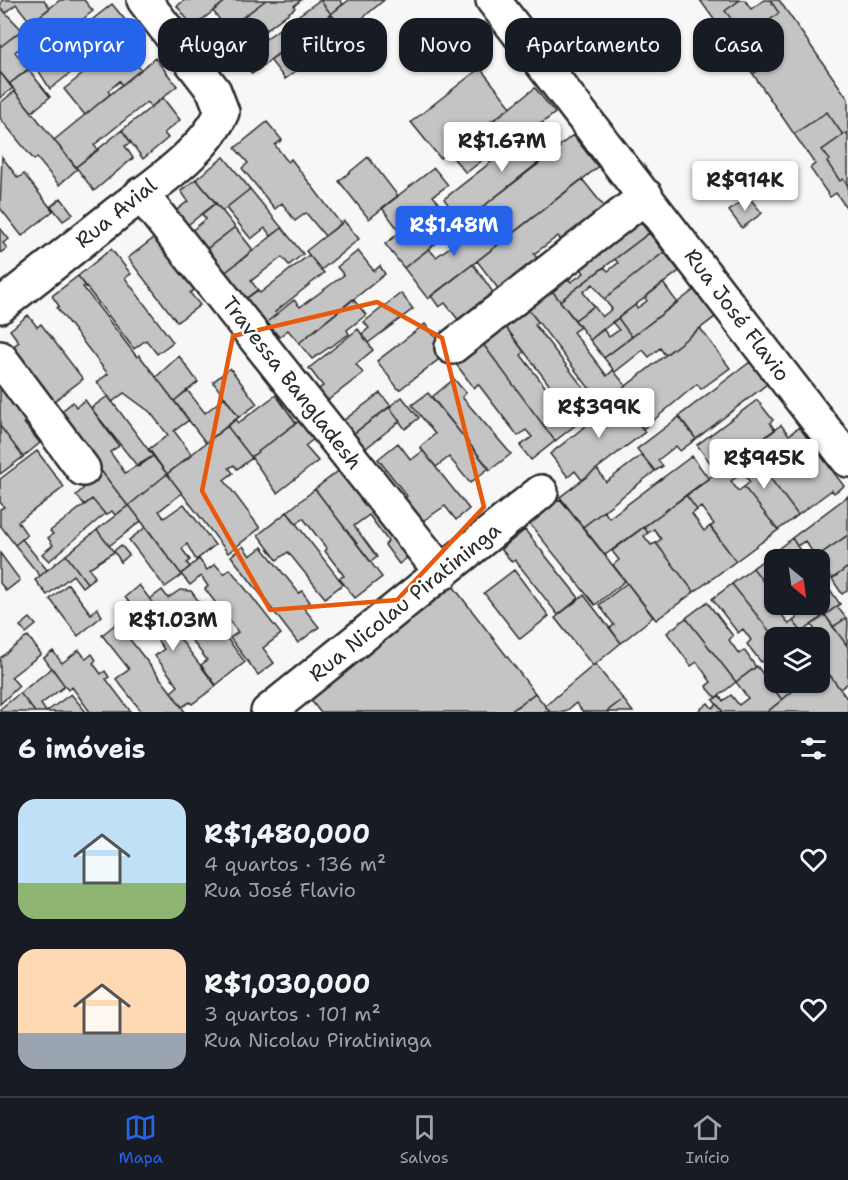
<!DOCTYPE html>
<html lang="pt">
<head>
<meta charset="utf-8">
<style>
	:root { --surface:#171b24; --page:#242831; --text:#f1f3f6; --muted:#9ea1a6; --line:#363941; --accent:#2563eb }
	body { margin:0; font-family:"Shantell Sans",sans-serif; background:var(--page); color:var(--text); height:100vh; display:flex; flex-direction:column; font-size:22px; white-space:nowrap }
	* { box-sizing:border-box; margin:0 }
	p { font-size:20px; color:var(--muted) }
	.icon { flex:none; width:33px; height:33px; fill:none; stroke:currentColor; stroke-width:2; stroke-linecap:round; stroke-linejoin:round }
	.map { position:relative; height:712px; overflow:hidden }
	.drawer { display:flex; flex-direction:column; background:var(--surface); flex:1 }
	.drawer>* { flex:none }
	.banner { position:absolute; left:18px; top:18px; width:813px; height:54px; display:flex; gap:12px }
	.needle { width:39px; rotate:151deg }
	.buttons { position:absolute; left:764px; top:549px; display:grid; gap:12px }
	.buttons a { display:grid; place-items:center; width:66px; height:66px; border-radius:12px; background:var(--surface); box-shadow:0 2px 4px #0004; font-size:30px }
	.price { position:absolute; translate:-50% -51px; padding:0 14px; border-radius:6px; background:#fff; color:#222; font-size:20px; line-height:39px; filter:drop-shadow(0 2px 3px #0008) }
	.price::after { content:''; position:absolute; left:50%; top:36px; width:18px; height:14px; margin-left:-9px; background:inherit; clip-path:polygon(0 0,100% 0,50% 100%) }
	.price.active { background:var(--accent); color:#fff }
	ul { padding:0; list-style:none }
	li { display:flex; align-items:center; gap:18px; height:150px; padding:0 18px }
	li span { display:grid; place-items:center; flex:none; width:168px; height:120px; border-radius:18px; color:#555 }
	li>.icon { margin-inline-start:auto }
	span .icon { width:72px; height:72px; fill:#fffc; stroke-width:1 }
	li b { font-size:26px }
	h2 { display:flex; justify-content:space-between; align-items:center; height:72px; padding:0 18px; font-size:26px }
	.chip { padding:0 21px; border-radius:18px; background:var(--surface); box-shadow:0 2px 4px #0004; font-size:21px; line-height:54px }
	.chip.active { background:var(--accent); color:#fff }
	.tabs { display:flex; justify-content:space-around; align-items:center; height:84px; border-top:2px solid var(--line); background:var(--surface); font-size:16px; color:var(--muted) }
	.tabs a { display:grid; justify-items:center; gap:3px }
	.tabs .active { color:var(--accent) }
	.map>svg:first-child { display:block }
</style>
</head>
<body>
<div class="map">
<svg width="848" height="712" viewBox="0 0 848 712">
	<rect width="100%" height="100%" fill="#f7f7f7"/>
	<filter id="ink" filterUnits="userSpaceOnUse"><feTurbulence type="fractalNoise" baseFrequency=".0167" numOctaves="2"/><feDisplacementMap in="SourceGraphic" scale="12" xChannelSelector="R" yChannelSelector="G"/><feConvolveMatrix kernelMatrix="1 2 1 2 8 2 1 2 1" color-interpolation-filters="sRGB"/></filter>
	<g filter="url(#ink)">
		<path fill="#c4c4c4" stroke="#2b2b2b" stroke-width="1.5" d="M2,0H44L50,8L31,23L16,4L6,13L0,7Z
			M60,0H84L93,11L53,43L44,31L15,52L29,69L9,84L0,72V47Z
			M185,0H227L193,27L177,6Z
			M227,0H266L227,29L213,11Z
			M266,0H301L294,6L295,8L242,48L227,29Z
			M320,0L331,14L252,74L240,58L249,51L246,46L260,35L264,40Z
			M320,0H340L343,4L331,14Z
			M349,0H384L346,32L331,14Z
			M700,0H740L725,11L733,21L728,24L742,43L746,40L753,50L771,38L782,53L753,74L739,56L733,60L712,30L718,25Z
			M740,0H745L751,9L764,0H770L779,13L762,26L771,38L753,50L746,40L742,43L728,24L733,21L725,11Z
			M770,0H779L848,99V136L846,133L843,135L827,112L794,134L753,74L782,53L762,26L779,13Z
			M112,4L134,31L93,63L90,58L50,89L35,65Z
			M0,7L22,30L0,47Z
			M331,14L346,32L334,42L331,39L307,57L310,61L285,79L270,60Z
			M120,44L141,70L122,85L120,81L108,91L110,94L85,115L64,89Z
			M155,58L177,86L151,107L147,102L94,145L98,150L76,167L54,140Z
			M480,68L511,107L440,158L411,122Z
			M28,69L50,97L32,112L9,84Z
			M0,72L13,88L0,98Z
			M535,88L555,113L520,140L516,134L466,173L450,154Z
			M15,91L77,169L59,185L37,158L34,160L0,118V103Z
			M163,98L180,120L164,133L168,138L143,159L122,130Z
			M827,112L843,135L822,150L830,160L827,162L840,181L843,179L848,186V210L836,193L830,197L810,168L815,164L794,134Z
			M267,122L282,140L275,145L288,162L291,159L341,224L325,236L306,213L295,221L282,203L275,209L242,168L248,163L235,148Z
			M541,123L560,147L462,223L444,199Z
			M122,130L131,143L125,146L133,158L94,191L76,167Z
			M846,133L848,136V186L843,179L840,181L827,162L830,160L822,150Z
			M573,135L598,167L508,237L484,206Z
			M2,157L18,178L24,174L53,211L22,236L0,208Z
			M224,157L250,189L222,211L196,179Z
			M368,157L398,196L369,219L339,181Z
			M434,168L448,185L433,196L439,203L401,233L382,208Z
			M196,179L216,203L185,227L173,213L188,201L181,191Z
			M582,179L606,209L563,243L558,236L534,254L539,261L500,291L477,261Z
			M250,189L282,228L271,236L265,228L251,239L226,208Z
			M748,196L762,213L742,228L729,211Z
			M61,198L73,214L63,221L51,206Z
			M216,203L235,227L204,251L189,233L206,219L202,214Z
			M438,203L457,227L404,268L385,244Z
			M634,214L649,233L560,301L546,283L562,270L571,282L584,273L575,260Z
			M473,220L482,231L495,220L508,237L428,299L404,268L429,249L436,257L454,244L450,238Z
			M344,221L359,239L321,270L306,251Z
			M235,227L253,250L222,275L204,251Z
			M0,228L9,239L3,243L7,248L0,253Z
			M282,228L303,254L289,265L282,257L251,281L258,290L243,301L222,275Z
			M649,233L664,252L604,299L593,284L583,292L594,306L575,320L560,301L604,267L608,271L618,263L615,259Z
			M158,235L198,287L190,293L200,305L177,322L128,258Z
			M111,249L131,274L125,278L173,342L157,354L146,340L134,349L78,276Z
			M358,251L374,271L380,266L385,274L299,343L288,330L279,337L267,322L294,300L300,307L344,275L337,267Z
			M664,252L679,271L590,340L575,320L594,306L602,317L612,309L604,299Z
			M309,255L324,273L275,312L277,314L262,326L243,301L257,290L260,293Z
			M473,264L495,295L460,322L445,303L439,307L431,296Z
			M78,276L86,286L83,287L137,357L139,355L189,420L174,431L192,455L167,474L149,449L168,435L150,412L124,393L112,402L97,382L108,374L57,308L59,306L52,296Z
			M546,283L580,327L573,332L607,376L613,370L626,386L602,405L522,301Z
			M663,283L677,302L632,337L618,318L635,305L637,308L647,301L645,297Z
			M694,290L715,317L665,355L660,348L649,357L643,350L615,372L604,358Z
			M401,293L413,309L368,343L362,334L369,328L364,322Z
			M353,299L366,315L347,330L349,334L312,359L299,343Z
			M522,301L538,322L535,325L586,391L590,388L602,405L578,423L499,318Z
			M28,315L37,327L41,324L83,379L50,404L9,349L19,342L10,330Z
			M499,318L524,352L521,355L559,405L550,411L556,418L568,409L578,423L555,441L477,336Z
			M618,318L632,337L604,358L590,340L603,329L609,337L619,330L612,322Z
			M425,324L447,353L399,390L377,361Z
			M700,328L730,368L701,389L697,384L643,429L616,394Z
			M358,329L373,350L356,364L363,373L323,404L314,392L323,386L309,368Z
			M477,336L555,441L531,460L520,446L532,437L526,430L518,436L478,384L474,388L450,356Z
			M179,356L198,382L174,401L156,377Z
			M750,362L767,384L696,439L679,416Z
			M230,368L257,404L239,417L213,382Z
			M0,378L30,418L24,423L40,443L23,457L0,426Z
			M454,379L466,393L462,397L511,454L490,470L432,397Z
			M187,390L205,413L225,397L239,417L206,443L174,401Z
			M380,393L391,406L349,437L339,424Z
			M428,393L489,468L470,483L449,457L436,467L420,447L435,434L412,405Z
			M616,394L645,432L582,480L575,471L568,477L550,454L592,421L588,416Z
			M276,395L296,423L251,457L227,426L236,419L238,423Z
			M108,396L153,456L138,467L91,408Z
			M402,397L419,418L405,429L389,407Z
			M85,400L119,446L110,452L125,473L153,456L167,474L128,506L58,414L73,402L76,407Z
			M757,400L773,420L770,423L775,430L717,472L697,445Z
			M389,407L400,421L361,452L349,437Z
			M306,416L320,434L305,446L318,461L277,493L251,457Z
			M679,417L696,439L680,451L676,446L658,460L663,466L655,471L637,449Z
			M781,425L789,435L799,427L844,486L834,493L832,490L798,515L748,449Z
			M0,426L23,457L0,474Z
			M227,426L252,458L237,469L234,465L229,468L233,473L224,480L260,528L228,553L167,474Z
			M398,443L411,460L423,451L469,509L456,520L445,506L417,525L399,502L407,496L378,459Z
			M748,449L798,515L778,530L744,487L750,482L742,472L737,477L728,464Z
			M37,451L64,487L18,522L27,535L15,545L0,525V509L4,507L0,502V479Z
			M642,455L655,471L583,527L560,497L597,469L606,482Z
			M692,456L709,479L605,555L583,527L604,511L609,518Z
			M728,464L737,477L731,481L738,491L744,487L778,530L736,561L710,527L714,524L701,507L697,510L686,495Z
			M345,466L413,553L399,564L385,545L388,541L369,515L354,526L377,557L371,562L315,489Z
			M102,472L128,506L115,515L112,511L106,515L92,499L85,505L76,495Z
			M167,474L182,493L159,511L164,518L184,504L215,545L196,560L187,544L182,549L190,560L187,563L190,567L181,574L129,505Z
			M315,489L382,577L355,598L339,578L344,576L325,551L327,549L303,518L297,524L287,512Z
			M686,495L697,510L692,514L704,531L710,526L736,561L694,592L656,543L661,539L654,529L648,533L644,527Z
			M848,496V535L816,557L805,541L797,546L792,538Z
			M92,499L105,514L49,561L42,554L53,545L48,538L53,534L50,531Z
			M560,499L625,581L595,605L529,523Z
			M129,505L141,521L109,546L97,530Z
			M287,512L343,584L325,598L288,552L277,560L258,535Z
			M146,527L182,575L165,587L129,540Z
			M644,527L648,533L644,536L651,545L656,543L694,592L656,620L613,565L619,560L612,551Z
			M97,530L114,552L89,568L95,577L87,583L66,555Z
			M525,530L579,598L558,615L515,560L512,562L501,549Z
			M848,535V567L832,579L816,557Z
			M792,538L797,546L807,560H778L773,553Z
			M22,539L47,570L40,576L15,545Z
			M121,545L129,555L121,562L114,551Z
			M243,546L250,556L262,547L299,593L302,591L310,602L303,607L319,627L298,643L231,556Z
			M0,553L20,580L6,591L0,583Z
			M773,553L778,560H774V596L753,568Z
			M66,555L87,583L82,587L73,575L47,595L35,580Z
			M199,559L207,570L215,564L224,574L230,569L281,634L263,648L274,663L258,675L230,638L238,632L205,589L208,586L201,576L190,585L181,574Z
			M848,567V590L842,594L832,579Z
			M753,568L774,596V605L789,624L793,621L802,632L795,638H775L732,584Z
			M514,570L549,616L520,639L484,593Z
			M627,583L653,617L621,643L610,628L614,625L599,605Z
			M68,584L91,614L97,608L102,616L78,636L50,599Z
			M732,584L775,638L774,653L761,662L747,644L751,640L743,629L738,633L712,599Z
			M819,584L827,594L831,591L840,604L821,618L811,604H819Z
			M139,585L216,686L192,704L190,702L182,707L171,692L178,686L155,656L164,649L125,597Z
			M453,586L535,693L510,712H320L310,699Z
			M162,590L168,598L180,590L191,591L245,662L216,685L201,665L207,660L177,621L171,626L150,599Z
			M584,595L621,643L593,666L555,618Z
			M707,602L733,636L729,640L739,654L744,650L756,667L736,682L686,618Z
			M787,604H811L821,618L802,632L793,621L797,618Z
			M837,606L846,618L833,627L825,615Z
			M825,615L848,647V683L840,689L819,661V638H808L816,631L811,625Z
			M30,618L36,625L26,633L20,626Z
			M686,618L736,682L716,698L706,686L711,682L697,662L691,666L667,633Z
			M846,618L848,621L847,645L833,627Z
			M117,623L171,692L185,712H142L116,679L129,669L102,635Z
			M28,636L41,654L11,677L19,686L0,704V658Z
			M79,650L86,659L92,654L96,660L93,663L101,674L105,671L109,677L106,679L131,712H90L72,687L68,690L44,658L53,651L62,663Z
			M595,664L623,699L606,712H583L576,703L565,712H550L545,706Z
			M757,666L782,700L767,712H723L713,700L719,695L723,701L731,695L739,705L748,698L736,682Z
			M824,667L848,700V712H767L804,682H819V671Z
			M52,668L65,686L41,704L46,712L71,694L86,712H35L20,693Z
			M774,679V682H804L782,700L769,682Z
			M20,693L35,712H0V709Z
			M535,693L550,712H510Z
			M623,699L633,712H606Z
			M708,703L712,708L717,704L723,712H697Z"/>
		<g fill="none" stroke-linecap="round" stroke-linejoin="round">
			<g stroke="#2b2b2b" stroke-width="38">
				<path id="minor" d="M493,0L848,460
					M141,194L442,573
					M0,306C39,275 78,244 116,214C151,187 205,152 222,112L214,91L144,0
					M452,347L646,196
					M0,358L83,469
					M268,712L541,492"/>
			</g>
			<use href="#minor" stroke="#fff" stroke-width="33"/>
		</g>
	</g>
	<path fill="none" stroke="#e8590c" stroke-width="4.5" stroke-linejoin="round" d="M377,302L442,338L484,507L397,600L270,610L202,491L233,336Z"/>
	<g text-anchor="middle" stroke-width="4.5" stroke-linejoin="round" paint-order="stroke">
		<g font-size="21" fill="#2b2b2b" stroke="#fff">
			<text transform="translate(116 213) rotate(-39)" y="7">Rua Avial</text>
			<text transform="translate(737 315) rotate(53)" y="7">Rua José Flavio</text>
			<text transform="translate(292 383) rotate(52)" y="7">Travessa Bangladesh</text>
			<text transform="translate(405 602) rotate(-39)" y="7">Rua Nicolau Piratininga</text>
		</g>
	</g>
</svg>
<div class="buttons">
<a><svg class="needle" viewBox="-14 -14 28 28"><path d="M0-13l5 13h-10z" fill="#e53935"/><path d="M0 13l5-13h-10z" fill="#9ea1a6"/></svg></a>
<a><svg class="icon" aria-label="layers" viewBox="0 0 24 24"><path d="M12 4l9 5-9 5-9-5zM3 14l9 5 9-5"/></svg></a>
</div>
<b class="price" style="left:502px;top:173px">R$1.67M</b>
<b class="price" style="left:745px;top:212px">R$914K</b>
<b class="price active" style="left:454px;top:257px">R$1.48M</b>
<b class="price" style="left:599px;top:439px">R$399K</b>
<b class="price" style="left:764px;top:490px">R$945K</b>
<b class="price" style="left:173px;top:652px">R$1.03M</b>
<div class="banner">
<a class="chip active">Comprar</a>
<a class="chip">Alugar</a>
<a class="chip">Filtros</a>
<a class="chip">Novo</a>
<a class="chip">Apartamento</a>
<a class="chip">Casa</a>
</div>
</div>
<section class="drawer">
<h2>6 imóveis<svg class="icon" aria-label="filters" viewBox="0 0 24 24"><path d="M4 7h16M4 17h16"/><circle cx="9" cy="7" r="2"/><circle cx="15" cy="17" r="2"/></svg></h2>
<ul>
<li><span style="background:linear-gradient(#bfe0f5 70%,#8fb573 0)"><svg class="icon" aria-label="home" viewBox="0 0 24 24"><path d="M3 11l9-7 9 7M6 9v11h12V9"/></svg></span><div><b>R$1,480,000</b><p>4 quartos · 136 m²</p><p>Rua José Flavio</p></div><svg class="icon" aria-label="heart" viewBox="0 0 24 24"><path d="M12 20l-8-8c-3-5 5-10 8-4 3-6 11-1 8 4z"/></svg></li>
<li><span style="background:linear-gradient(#ffd9b3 70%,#9aa5b1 0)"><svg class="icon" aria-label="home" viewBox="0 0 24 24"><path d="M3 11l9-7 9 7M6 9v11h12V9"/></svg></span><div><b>R$1,030,000</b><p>3 quartos · 101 m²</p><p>Rua Nicolau Piratininga</p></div><svg class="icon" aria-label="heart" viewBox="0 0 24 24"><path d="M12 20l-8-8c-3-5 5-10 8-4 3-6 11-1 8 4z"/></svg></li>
</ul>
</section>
<nav class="tabs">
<a class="active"><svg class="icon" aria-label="map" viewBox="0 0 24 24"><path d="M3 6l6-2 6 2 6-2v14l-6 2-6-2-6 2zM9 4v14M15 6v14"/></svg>Mapa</a>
<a><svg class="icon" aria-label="saved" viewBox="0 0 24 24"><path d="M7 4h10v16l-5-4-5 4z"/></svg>Salvos</a>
<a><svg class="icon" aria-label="home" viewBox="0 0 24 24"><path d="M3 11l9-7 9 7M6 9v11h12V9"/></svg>Início</a>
</nav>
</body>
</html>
